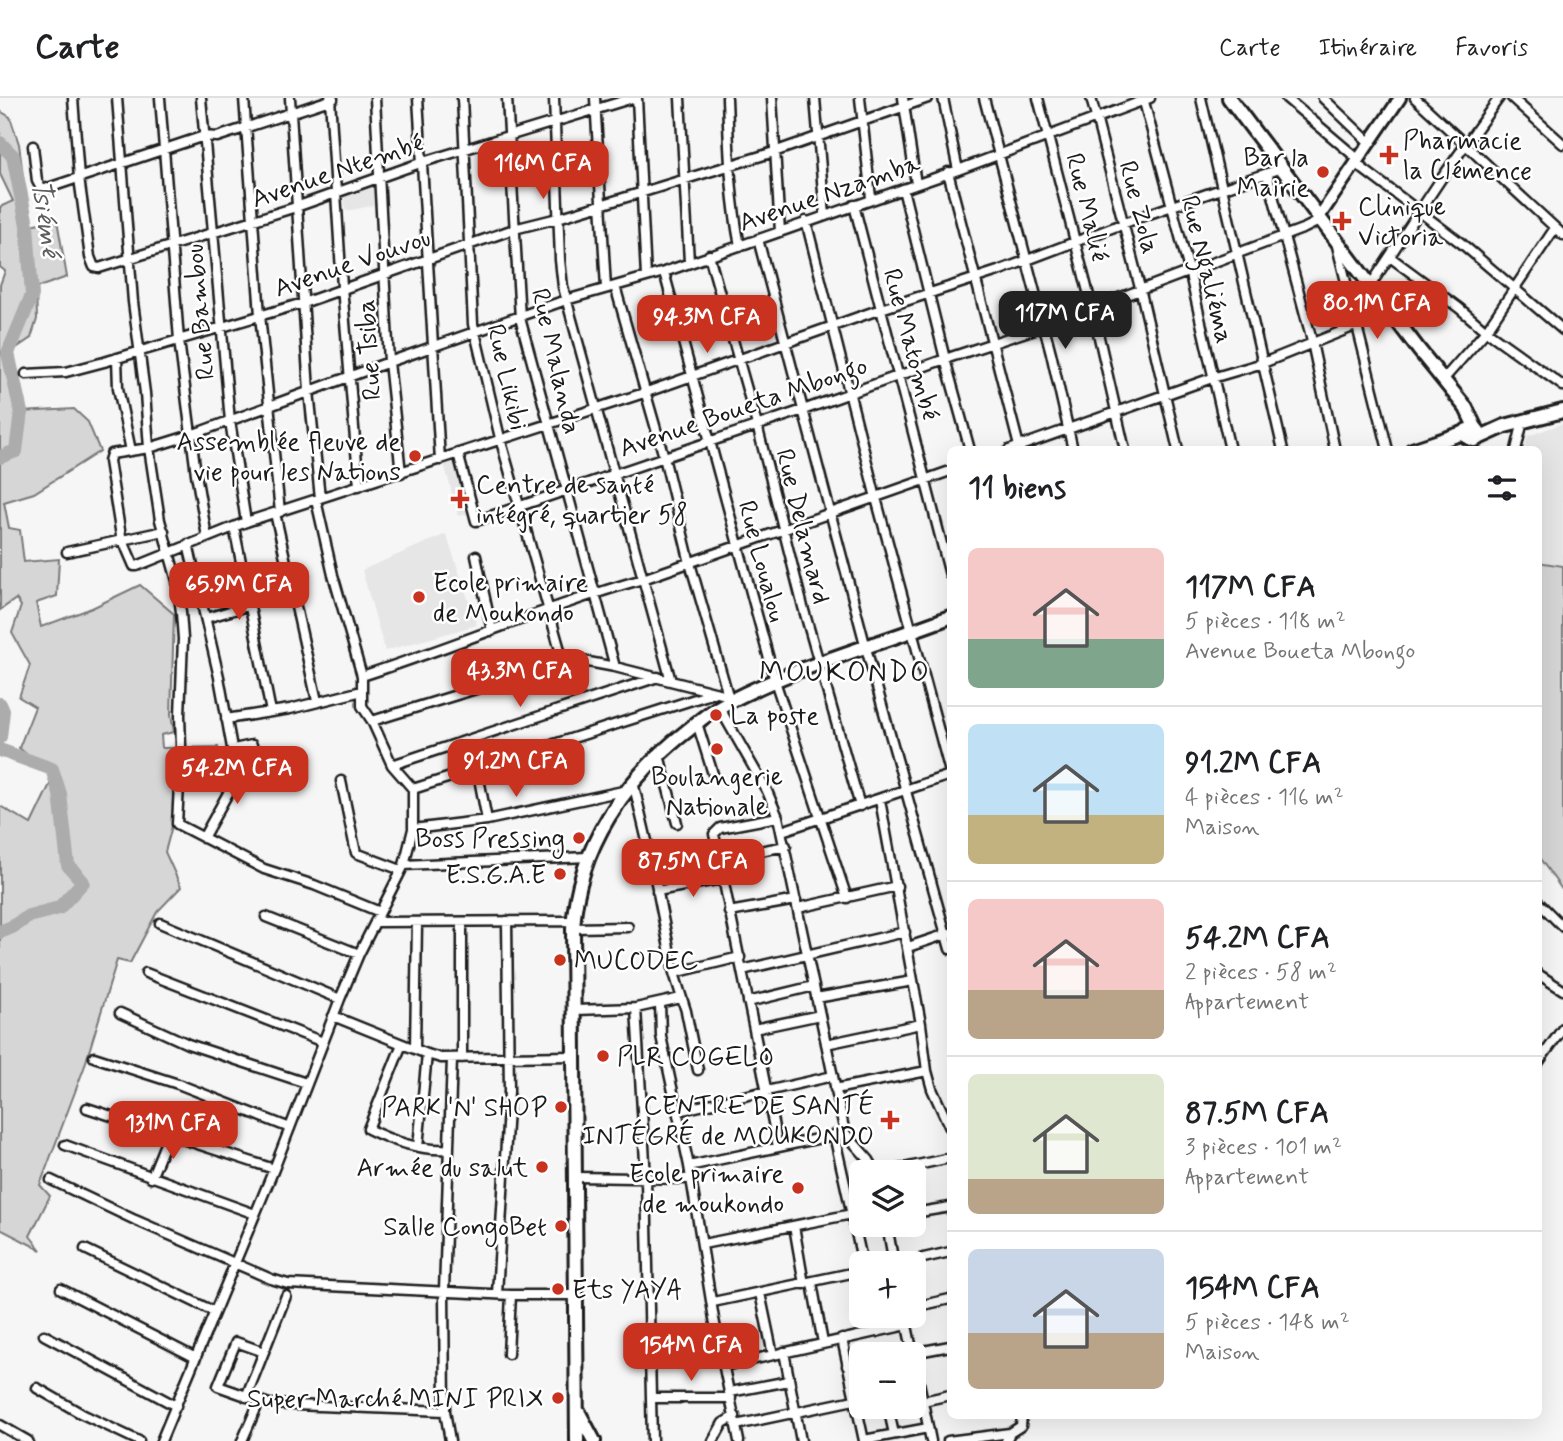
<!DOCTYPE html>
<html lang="fr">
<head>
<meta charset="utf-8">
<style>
	:root { --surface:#fff; --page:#f2f2f2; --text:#202124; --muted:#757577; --line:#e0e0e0; --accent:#c8321e }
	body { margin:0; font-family:Mynerve,sans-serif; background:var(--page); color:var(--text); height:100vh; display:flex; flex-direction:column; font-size:26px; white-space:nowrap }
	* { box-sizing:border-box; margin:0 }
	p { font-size:23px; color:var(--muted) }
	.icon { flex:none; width:38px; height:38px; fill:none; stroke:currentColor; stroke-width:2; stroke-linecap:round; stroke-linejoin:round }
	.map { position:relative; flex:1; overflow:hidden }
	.details { position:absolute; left:947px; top:348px; width:595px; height:973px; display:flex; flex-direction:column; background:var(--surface); border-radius:10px; box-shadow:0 7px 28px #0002 }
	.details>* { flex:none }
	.tools { position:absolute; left:849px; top:1062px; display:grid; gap:14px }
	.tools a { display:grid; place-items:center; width:77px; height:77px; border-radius:10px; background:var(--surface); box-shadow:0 7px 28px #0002; font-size:35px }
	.price { position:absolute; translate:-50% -60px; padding:0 16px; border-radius:14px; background:var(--accent); color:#fff; font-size:23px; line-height:46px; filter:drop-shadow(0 2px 4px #0008) }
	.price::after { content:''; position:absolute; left:50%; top:42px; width:21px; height:16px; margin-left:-10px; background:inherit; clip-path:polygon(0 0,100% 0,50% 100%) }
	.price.selected { background:#222; color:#fff }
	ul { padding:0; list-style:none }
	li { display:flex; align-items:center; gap:21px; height:175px; padding:0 21px }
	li+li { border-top:2px solid var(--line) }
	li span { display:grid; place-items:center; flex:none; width:196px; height:140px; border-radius:10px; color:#555 }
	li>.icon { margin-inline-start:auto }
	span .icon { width:84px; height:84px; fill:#fffc; stroke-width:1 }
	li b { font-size:30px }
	h2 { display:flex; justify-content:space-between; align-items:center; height:84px; padding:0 21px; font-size:30px }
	header { display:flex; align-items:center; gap:42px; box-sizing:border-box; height:98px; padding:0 35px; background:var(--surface); border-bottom:2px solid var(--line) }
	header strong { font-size:33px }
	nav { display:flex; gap:38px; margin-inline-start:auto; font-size:24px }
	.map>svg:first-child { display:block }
</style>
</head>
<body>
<header>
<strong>Carte</strong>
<nav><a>Carte</a><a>Itinéraire</a><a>Favoris</a></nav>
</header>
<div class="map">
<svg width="1563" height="1343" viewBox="0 0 1563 1343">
	<rect width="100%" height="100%" fill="#f6f6f6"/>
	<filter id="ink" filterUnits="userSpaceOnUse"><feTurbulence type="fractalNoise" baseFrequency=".0143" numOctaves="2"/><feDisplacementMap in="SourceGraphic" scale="14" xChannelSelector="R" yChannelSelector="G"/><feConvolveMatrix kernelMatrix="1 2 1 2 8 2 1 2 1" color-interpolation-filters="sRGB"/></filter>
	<g filter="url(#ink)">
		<path fill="#e6e6e6" d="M380,83L381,106L346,113L343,96Z
			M1563,325V764L1538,751V352H1524L1528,338Z
			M459,359L469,416L458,418L444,365Z
			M446,436L477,527L385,553L362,472Z"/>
		<path fill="#d6d6d6" stroke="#797979" stroke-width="2" d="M0,13L10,19L19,46L29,127L57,122L67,179L36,190L37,221L31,240L9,255L21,314L74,311L88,324L100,353L34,395L4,404L9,430L20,432L24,464L59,461L57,498L36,505L41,529L92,510L140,487L174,516L171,617L174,634L161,637L162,650L218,649L217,657L177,668L179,702L165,754L181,789L157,814L130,865L117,862L84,970L40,1087L50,1098L30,1138L41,1152L0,1131V708L31,726L54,678L19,650L35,609L19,599L30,567L12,535L21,508L16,501L0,512V187L5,173L0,169V109L13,103L0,76Z
			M1538,464L1563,468V793L1538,758Z"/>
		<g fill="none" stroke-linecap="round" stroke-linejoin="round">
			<path stroke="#acacac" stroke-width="14" d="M0,45L13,58L27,127L32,197L8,255L21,314L16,353L0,359
				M0,606L3,613L0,639
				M0,652L52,671L60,696L68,767L83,784L59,810L29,818L12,829L0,834"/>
			<g stroke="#1c1c1c" stroke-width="13">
				<path id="minor" d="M73,0L79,80L90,159L94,169L99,170L296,109L423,64L633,0
					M117,0L133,204L145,295L149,350L160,422L177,483L181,514L183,541L180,617L181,648L177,726L264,771L314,787L380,814
					M160,0L179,242L196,376L207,439
					M201,0L230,323L246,424
					M244,0L260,217L280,414
					M290,0L309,293L320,400
					M330,0L342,189L359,388
					M375,0L389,264L401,375
					M418,0L440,362
					M462,0L473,226L500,340L562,559
					M507,0L520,220L615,569
					M554,0L560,162L563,189L671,583
					M595,0L606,190
					M637,0L646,179
					M680,0L689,164
					M727,0C729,50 730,98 740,148
					M772,0L780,134
					M815,0L825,118
					M860,0L871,100
					M903,0L916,86
					M943,0L958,72
					M984,0L1051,255L1073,352
					M1038,0L1092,209L1125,352
					M1091,0L1140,190L1178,352
					M1143,0L1189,172L1230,352
					M1150,0L958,72L664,174L566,202L389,264L191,337L149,350L111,356L109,363L121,438L134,468H137L246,424L644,295L881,211L998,173L1146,117L1282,70
					M1201,0L1283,352
					M1286,0L1358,61
					M1323,0L1369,44
					M1415,0L1563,137
					M1512,0L1563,46
					M33,48L37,83L42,92L204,38L217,39L333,1
					M1355,65L1461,145L1563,232
					M948,74L1020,352
					M1267,75L1310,235L1335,352
					M903,91L945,261L970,352
					M854,107L950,477
					M806,123L876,400L950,674
					M758,141L866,550L950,851
					M1336,144L1388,352
					M709,157L757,327L803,509L860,708
					M1390,159L1459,210L1486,233L1563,288
					M664,174L775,583L847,800
					M615,188L664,359L690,465L728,597
					M1370,188L1441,81L1499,0
					M117,260L118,290L131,353
					M26,276L66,274L104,264L303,205L514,131L558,120L774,54L928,0
					M1443,282L1486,233L1555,130
					M1009,352L1212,280L1263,265L1390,214
					M1516,352L1523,323
					M458,355L476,423L803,312L945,261L1044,228L1305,130L1315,125L1319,119
					M275,415L317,603
					M234,429L271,614
					M188,446L219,579L232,650L234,651L252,647
					M67,454L164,433
					M476,458L492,533
					M206,520L251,507
					M362,578C456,548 548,508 643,481L950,373
					M719,609L767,693L778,719L845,1035L869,1062L876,1074
					M226,621L290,611L362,593
					M372,623L528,575L562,559L615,569L730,598
					M697,625L713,676
					M659,657L677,725
					M392,667L658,579
					M477,670L487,722
					M341,683L356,755L401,772
					M633,684L651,760L674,875L686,913L698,972
					M413,691L714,595
					M880,702L921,926L927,973L932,991L950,1030
					M413,731L487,722L623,693
					M782,733L950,677
					M203,740L237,679
					M651,760L715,748
					M718,761L786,748
					M404,767L588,759
					M657,793L722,781
					M1538,804L1563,829
					M798,810L897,788
					M729,814L796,802
					M266,819L359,856
					M375,824L573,823
					M160,825L340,901
					M462,825V960
					M573,830L628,829
					M908,849L950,835
					M742,872L905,834
					M146,875L323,944
					M674,875L740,859
					M1538,876L1563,892
					M816,900L913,883
					M748,904L814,888
					M660,905L661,938L689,1068L714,1221L739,1343
					M636,910L646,1081L652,1343
					M575,912L636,910L681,900
					M120,915L188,946L306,985
					M333,918L427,956L441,960L574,958
					M754,931L820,917
					M402,946L368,1031C392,1043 422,1053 449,1051
					M826,946L921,926
					M415,951L417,825
					M94,959L178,986L290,1030
					M1538,965L1563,930
					M835,991L927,973
					M87,1010L274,1071
					M678,1013L833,978
					M834,1037L863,1166
					M65,1047L255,1116
					M418,1049L427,956
					M778,1049L714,736L720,730L778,719
					M689,1068L845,1035
					M885,1074L950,1060
					M576,1079L691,1081
					M151,1080L169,1036
					M51,1082L135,1122L271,1181L288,1186L511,1197H575
					M914,1115L950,1109
					M887,1127L894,1166
					M794,1128L804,1186
					M703,1146L852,1116
					M85,1151L213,1213
					M897,1166L950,1154
					M812,1185L823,1245
					M61,1191L196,1260
					M760,1195L773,1257
					M497,1196L509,993L507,823
					M713,1204L861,1173
					M914,1209L950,1201
					M874,1218L877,1234
					M905,1218L913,1256
					M44,1237L176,1308
					M842,1241L864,1343
					M264,1254L236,1244L218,1288L269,1306L445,1313
					M784,1254L801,1343
					M508,1256L511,1197
					M907,1256L950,1248
					M914,1260L931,1343
					M724,1268L907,1227
					M847,1268L861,1265
					M37,1290L82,1316L139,1343
					M730,1294L789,1283
					M246,1299L286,1198
					M651,1300H731
					M923,1303L950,1297
					M888,1309L894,1336
					M0,1327L28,1343
					M736,1327L854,1302
					M864,1342L928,1330
					M161,1343L274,1071L340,901L359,856L404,767L413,731V691L392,667L372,623L362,608V578L333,477L316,402
					M242,1343L259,1304
					M450,1343L445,1313L444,1193L452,961
					M713,1343L723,1325L735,1318
					M948,1343L1010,1335
					M1006,1343L1010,1335L1021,1328L1022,1318"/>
			</g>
			<g stroke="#1c1c1c" stroke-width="16">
				<path id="tertiary" d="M1319,119L1400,0"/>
			</g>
			<g stroke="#1c1c1c" stroke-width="18">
				<path id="primary" d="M1229,0L1419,252L1466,310L1475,329
					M1478,339L1479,334L1476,330L1467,332V339L1474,342L1505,328L1563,313
					M1412,352L1466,334
					M579,1315L594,1343
					M577,1343L573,830C578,749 625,681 687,633C698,624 709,614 721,608C793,569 874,548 950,519"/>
			</g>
			<use href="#minor" stroke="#fff" stroke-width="8"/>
			<use href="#tertiary" stroke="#fff" stroke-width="10"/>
			<use href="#primary" stroke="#fff" stroke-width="12"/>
		</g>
	</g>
	<g fill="#c8321e" stroke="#fff" stroke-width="2.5">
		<path d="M1385.5 46.5h7v7h7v7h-7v7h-7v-7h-7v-7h7z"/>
		<circle cx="1323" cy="74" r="7"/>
		<path d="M1338.5 112.5h7v7h7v7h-7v7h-7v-7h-7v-7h7z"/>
		<circle cx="415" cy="358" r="7"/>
		<path d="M456.5 390.5h7v7h7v7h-7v7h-7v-7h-7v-7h7z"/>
		<circle cx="419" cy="499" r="7"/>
		<circle cx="716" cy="617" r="7"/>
		<circle cx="717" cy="651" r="7"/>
		<circle cx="579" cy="740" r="7"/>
		<circle cx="560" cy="776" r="7"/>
		<circle cx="560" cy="862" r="7"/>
		<circle cx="603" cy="958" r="7"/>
		<circle cx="561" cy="1009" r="7"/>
		<path d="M886.5 1011.5h7v7h7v7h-7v7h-7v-7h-7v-7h7z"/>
		<circle cx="542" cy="1069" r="7"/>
		<circle cx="798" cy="1090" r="7"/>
		<circle cx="561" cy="1128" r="7"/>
		<circle cx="558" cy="1191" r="7"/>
		<circle cx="558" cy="1300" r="7"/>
	</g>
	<g text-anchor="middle" stroke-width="5" stroke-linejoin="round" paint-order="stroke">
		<g font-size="26" fill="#1c1c1c" stroke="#fff" text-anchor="end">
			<text x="1403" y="51" text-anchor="start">Pharmacie<tspan x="1403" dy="30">la Clémence</tspan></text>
			<text x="1309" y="68">Bar la<tspan x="1309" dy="30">Mairie</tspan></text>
			<text x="1358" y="117" text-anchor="start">Clinique<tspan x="1358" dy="30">Victoria</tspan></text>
			<text x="401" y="352">Assemblée fleuve de<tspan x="401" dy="30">vie pour les Nations</tspan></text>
			<text x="476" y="395" text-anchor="start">Centre de santé<tspan x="476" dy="30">intégré, quartier 58</tspan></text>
			<text x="433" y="493" text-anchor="start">Ecole primaire<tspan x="433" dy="30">de Moukondo</tspan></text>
			<text x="730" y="626" text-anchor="start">La poste</text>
			<text x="717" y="687" text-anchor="middle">Boulangerie<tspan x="717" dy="30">Nationale</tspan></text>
			<text x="565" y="749">Boss Pressing</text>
			<text x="546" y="785">E.S.G.A.E</text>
			<text x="574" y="871" text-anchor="start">MUCODEC</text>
			<text x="617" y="967" text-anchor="start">PLR COGELO</text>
			<text x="874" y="1016">CENTRE DE SANTÉ<tspan x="874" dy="30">INTÉGRÉ de MOUKONDO</tspan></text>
			<text x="547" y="1018">PARK 'N' SHOP</text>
			<text x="528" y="1078">Armée du salut</text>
			<text x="784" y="1084">Ecole primaire<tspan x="784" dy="30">de moukondo</tspan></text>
			<text x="547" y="1137">Salle CongoBet</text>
			<text x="572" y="1200" text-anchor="start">Ets YAYA</text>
			<text x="544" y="1309">Super Marché MINI PRIX</text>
		</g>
		<g font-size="26" fill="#1c1c1c" stroke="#fff">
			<text transform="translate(337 72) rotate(-19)" y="9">Avenue Ntembé</text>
			<text transform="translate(829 94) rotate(-19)" y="9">Avenue Nzamba</text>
			<text transform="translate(1088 109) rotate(76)" y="9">Rue Malié</text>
			<text transform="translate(1140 109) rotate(75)" y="9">Rue Zola</text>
			<text transform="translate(352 164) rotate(-19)" y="9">Avenue Vouvou</text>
			<text transform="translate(1208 171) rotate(76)" y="9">Rue Ngaliéma</text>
			<text transform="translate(199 214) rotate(-95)" y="9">Rue Bambou</text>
			<text transform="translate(912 246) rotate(75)" y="9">Rue Matombé</text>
			<text transform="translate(368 252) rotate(-94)" y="9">Rue Tsiba</text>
			<text transform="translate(557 263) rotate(77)" y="9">Rue Malanda</text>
			<text transform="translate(508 279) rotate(77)" y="9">Rue Likibi</text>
			<text transform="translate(743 308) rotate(-19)" y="9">Avenue Boueta Mbongo</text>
			<text transform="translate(804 428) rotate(76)" y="9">Rue Delamard</text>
			<text transform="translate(763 463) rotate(75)" y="9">Rue Loualou</text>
		</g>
		<g font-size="28" font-style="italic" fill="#5d5d5d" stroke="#fff">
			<text transform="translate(47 120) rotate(82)" y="10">Tsiémé</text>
		</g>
		<g font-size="28" letter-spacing="2" fill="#1c1c1c" stroke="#fff">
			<text x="845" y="583">MOUKONDO</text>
		</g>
	</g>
</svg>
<div class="tools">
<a><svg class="icon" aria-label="layers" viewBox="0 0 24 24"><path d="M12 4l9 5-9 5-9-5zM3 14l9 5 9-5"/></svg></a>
<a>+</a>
<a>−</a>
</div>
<b class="price" style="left:543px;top:103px">116M CFA</b>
<b class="price" style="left:1377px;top:243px">80.1M CFA</b>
<b class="price selected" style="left:1065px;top:253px">117M CFA</b>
<b class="price" style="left:707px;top:257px">94.3M CFA</b>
<b class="price" style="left:239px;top:524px">65.9M CFA</b>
<b class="price" style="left:520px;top:611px">43.3M CFA</b>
<b class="price" style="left:516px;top:701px">91.2M CFA</b>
<b class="price" style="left:237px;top:708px">54.2M CFA</b>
<b class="price" style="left:693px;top:801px">87.5M CFA</b>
<b class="price" style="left:173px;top:1063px">131M CFA</b>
<b class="price" style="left:691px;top:1285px">154M CFA</b>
<section class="details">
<h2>11 biens<svg class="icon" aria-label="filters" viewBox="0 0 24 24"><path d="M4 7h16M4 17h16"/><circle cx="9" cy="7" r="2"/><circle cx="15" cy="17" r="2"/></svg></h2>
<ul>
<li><span style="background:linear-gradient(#f6c9c9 65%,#7fa58c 0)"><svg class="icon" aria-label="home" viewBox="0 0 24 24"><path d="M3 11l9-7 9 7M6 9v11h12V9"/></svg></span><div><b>117M CFA</b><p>5 pièces · 118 m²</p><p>Avenue Boueta Mbongo</p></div></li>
<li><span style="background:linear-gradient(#bfe0f5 65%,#c2b280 0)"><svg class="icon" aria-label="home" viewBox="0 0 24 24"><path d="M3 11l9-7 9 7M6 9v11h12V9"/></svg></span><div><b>91.2M CFA</b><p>4 pièces · 116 m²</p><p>Maison</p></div></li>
<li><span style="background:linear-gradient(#f6c9c9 65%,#b9a48a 0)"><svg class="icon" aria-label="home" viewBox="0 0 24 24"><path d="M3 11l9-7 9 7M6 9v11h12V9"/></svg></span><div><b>54.2M CFA</b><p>2 pièces · 58 m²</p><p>Appartement</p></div></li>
<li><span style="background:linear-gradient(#dfe7d0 75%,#b9a48a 0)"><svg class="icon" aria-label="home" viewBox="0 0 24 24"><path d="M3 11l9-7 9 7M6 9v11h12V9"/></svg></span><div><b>87.5M CFA</b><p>3 pièces · 101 m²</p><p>Appartement</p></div></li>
<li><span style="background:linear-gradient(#c9d6e8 60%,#b9a48a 0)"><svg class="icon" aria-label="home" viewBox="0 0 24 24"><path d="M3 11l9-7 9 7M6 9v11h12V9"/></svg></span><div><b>154M CFA</b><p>5 pièces · 148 m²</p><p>Maison</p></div></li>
</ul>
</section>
</div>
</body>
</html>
